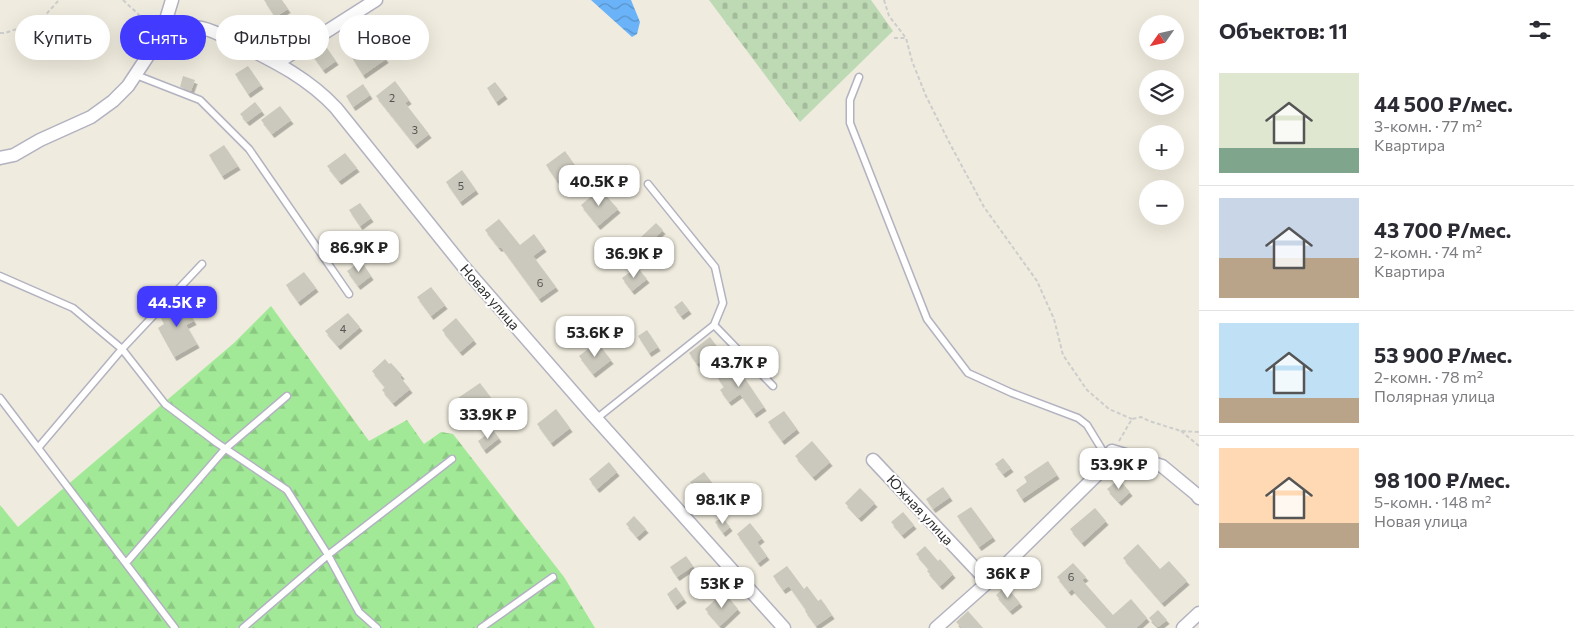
<!DOCTYPE html>
<html lang="ru">
<head>
<meta charset="utf-8">
<style>
	:root { --surface:#fff; --page:#f2f2f3; --text:#2b2b33; --muted:#7c7c81; --line:#e1e1e2; --accent:#423bff }
	body { margin:0; font-family:Commissioner,sans-serif; background:var(--page); color:var(--text); height:100vh; display:flex; flex-direction:column; font-size:19px; white-space:nowrap }
	* { box-sizing:border-box; margin:0 }
	p { font-size:16px; color:var(--muted) }
	.icon { flex:none; width:28px; height:28px; fill:none; stroke:currentColor; stroke-width:2; stroke-linecap:round; stroke-linejoin:round }
	.map { position:relative; flex:1; overflow:hidden }
	.sheet { display:flex; flex-direction:column; background:var(--surface); width:375px }
	.sheet>* { flex:none }
	.hud { position:absolute; left:15px; top:15px; width:475px; height:45px; display:flex; gap:10px }
	.needle { width:32px; rotate:236deg }
	.tools { position:absolute; left:1139px; top:15px; display:grid; gap:10px }
	.tools a { display:grid; place-items:center; width:45px; height:45px; border-radius:50%; background:var(--surface); box-shadow:0 5px 20px #0002; font-size:25px }
	.price { position:absolute; translate:-50% -42px; padding:0 11px; border-radius:10px; background:#fff; color:#222; font-size:16px; line-height:32px; filter:drop-shadow(0 1px 2px #0008) }
	.price::after { content:''; position:absolute; left:50%; top:30px; width:15px; height:11px; margin-left:-8px; background:inherit; clip-path:polygon(0 0,100% 0,50% 100%) }
	.price.current { background:var(--accent); color:#fff }
	ul { padding:0; list-style:none }
	li { display:flex; align-items:center; gap:15px; height:125px; padding:0 20px }
	li+li { border-top:1px solid var(--line) }
	li span { display:grid; place-items:center; flex:none; width:140px; height:100px; border-radius:0px; color:#555 }
	li>.icon { margin-inline-start:auto }
	span .icon { width:60px; height:60px; fill:#fffc; stroke-width:1 }
	li b { font-size:21px }
	h2 { display:flex; justify-content:space-between; align-items:center; height:60px; padding:0 20px; font-size:21px }
	.pill { padding:0 18px; border-radius:22px; background:var(--surface); box-shadow:0 5px 20px #0002; font-size:18px; line-height:45px }
	.pill.current { background:var(--accent); color:#fff }
	main { display:flex; flex:1; min-height:0 }
	.map>svg:first-child { display:block }
</style>
</head>
<body>
<main>
<div class="map">
<svg width="1199" height="628" viewBox="0 0 1199 628">
	<defs>
		<pattern id="forest-firs" width="22" height="20" patternUnits="userSpaceOnUse" patternTransform="scale(1.25)"><rect width="22" height="20" fill="#a1e997"/><path d="M5 1l3.5 6h-7zM16 11l3.5 6h-7z" fill="#8bc882"/></pattern>
		<pattern id="cemetery-stones" width="16" height="16" patternUnits="userSpaceOnUse" patternTransform="scale(1.25)"><rect width="16" height="16" fill="#bedab4"/><path d="M2 7V4a2 2 0 0 1 4 0v3zM10 15v-3a2 2 0 0 1 4 0v3z" fill="#a4bb9b"/></pattern>
		<pattern id="water-waves" width="16" height="10" patternUnits="userSpaceOnUse" patternTransform="scale(1.25)"><rect width="16" height="10" fill="#6bb3f8"/><path d="M0 5q4-4 8 0t8 0" fill="none" stroke="#5892c9"/></pattern>
		<filter id="shadow"><feDropShadow dx="2.5" dy="4" stdDeviation="0" flood-color="#0004"/></filter>
	</defs>
	<rect width="100%" height="100%" fill="#efebde"/>
	<path fill="url(#forest-firs)" d="M271,306L369,441L407,420L424,444L441,432L453,434L564,577L595,628H0V505L18,527L234,343Z"/>
	<path fill="url(#cemetery-stones)" d="M709,0H871L893,31L800,122Z"/>
	<path fill="url(#water-waves)" d="M591,0H631L640,22L637,34L632,37Z"/>
	<path fill="#cbc9bd" filter="url(#shadow)" d="M264,0H282L288,9L275,17Z
		M373,40L386,59L363,75L351,56Z
		M324,44L336,61L323,70L311,53Z
		M248,66L261,85L248,94L235,74Z
		M183,76L195,80L191,91L180,87Z
		M395,81L409,100L405,103L429,134L415,145L376,96Z
		M495,82L505,95L496,102L487,88Z
		M363,84L370,95L353,107L346,96Z
		M255,102L262,111L247,122L240,114Z
		M280,106L291,120L272,134L261,120Z
		M224,145L238,166L222,176L209,155Z
		M565,151L576,167L557,181L546,165Z
		M345,153L357,168L339,181L327,166Z
		M462,170L476,190L460,202L446,182Z
		M600,189L618,209L598,226L581,205Z
		M360,203L371,218L360,226L349,210Z
		M499,219L520,245L534,234L544,248L533,256L556,287L539,299L501,247L499,248L485,230Z
		M656,223L663,230L648,244L641,237Z
		M361,261L371,276L358,286L347,271Z
		M637,267L647,279L632,291L622,278Z
		M304,272L316,288L298,302L286,285Z
		M431,287L445,305L431,316L417,297Z
		M179,295L194,321L186,325L197,344L174,357L158,328L164,324L160,316Z
		M682,301L689,310L681,316L674,307Z
		M348,313L360,327L338,346L325,331Z
		M456,318L474,340L460,352L442,330Z
		M647,330L658,347L649,353L638,336Z
		M710,337L718,348L697,364L689,353Z
		M597,342L611,360L593,374L579,356Z
		M385,359L389,364L391,363L402,375L400,377L410,389L393,403L382,390L385,387L372,371Z
		M735,364L764,407L754,414L740,394L729,402L720,390L724,387L717,377Z
		M480,383L492,399L469,415L458,398Z
		M556,409L570,428L551,443L537,424Z
		M784,411L797,429L782,441L768,422Z
		M493,430L499,438L484,450L478,441Z
		M812,441L830,462L813,477L795,456Z
		M1003,458L1011,468L1003,474L995,464Z
		M1048,461L1057,475L1022,499L1016,490L1027,482L1024,477Z
		M609,462L617,472L597,489L589,479Z
		M704,472L719,492L705,502L690,482Z
		M1119,479L1130,492L1119,502L1107,489Z
		M943,487L950,497L933,509L926,499Z
		M860,488L875,503L859,518L845,503Z
		M971,507L993,537L979,547L957,516Z
		M1095,508L1106,521L1082,543L1070,529Z
		M903,512L914,525L902,535L891,522Z
		M634,516L646,529L637,537L626,524Z
		M722,517L730,527L723,533L715,522Z
		M750,523L762,538L757,542L767,556L758,563L737,534Z
		M1138,544L1160,569L1169,561L1187,581L1162,603L1123,558Z
		M925,546L938,561L940,559L953,574L940,586L927,571L929,569L916,554Z
		M686,556L693,566L677,577L670,567Z
		M1073,563L1086,577L1082,580L1113,615L1131,599L1147,618L1136,628H1108L1072,589L1069,592L1057,577Z
		M787,566L804,589L807,586L818,601L821,599L832,615L816,626L805,611L806,610L789,586L783,590L773,576Z
		M1006,586L1020,603L1010,611L996,595Z
		M676,587L684,599L675,606L667,594Z
		M724,592L738,609L720,626L705,609Z
		M1158,610L1167,620L1158,627L1149,618Z
		M968,611L983,628H962L956,622Z"/>
	<g fill="none" stroke-linecap="round" stroke-linejoin="round">
		<g stroke="#b3b2c1" stroke-width="9">
			<path id="lane" d="M136,75L200,100L249,149L349,294
				M859,77L850,100V123L927,319L968,373L1012,393L1078,418L1087,425L1109,461
				M0,276L73,308L122,349L202,264
				M714,325L773,386
				M0,398L175,628
				M596,419L714,325L723,303L715,267L648,184
				M38,448L122,349L165,404L217,443L287,490L328,555L359,612L377,628
				M126,563L225,449L287,396
				M243,628L328,555L452,459
				M481,628L553,577"/>
		</g>
		<g stroke="#b3b2c1" stroke-width="15">
			<path id="street" d="M161,36C174,31 188,25 202,28C216,31 228,39 241,45C276,62 309,79 336,108L463,266L592,414L784,628
				M277,63L376,0
				M0,158L14,155L40,140L91,117L113,101L128,86L161,36L172,0
				M873,460L988,582
				M936,628L988,582L1110,462L1112,451L1162,466L1196,494L1199,498
				M1183,628L1199,613"/>
		</g>
		<path stroke="#cdcdcd" stroke-width="2" stroke-dasharray="4 2.5" stroke-linecap="butt" d="M123,0L151,26
			M884,0L889,16L906,38
			M0,33H5L40,21L59,0
			M894,38H906L912,61L926,96L949,142L984,207L1037,281L1054,319L1063,355L1087,390L1109,409L1132,419
			M1181,431L1199,446
			M1119,441L1132,419L1141,417L1149,421L1181,431L1199,432"/>
		<use href="#lane" stroke="#fff" stroke-width="6"/>
		<use href="#street" stroke="#fff" stroke-width="12"/>
	</g>
	<g text-anchor="middle" stroke-width="4" stroke-linejoin="round" paint-order="stroke">
		<g font-size="11" fill="#545451">
			<text x="392" y="102">2</text>
			<text x="415" y="134">3</text>
			<text x="461" y="190">5</text>
			<text x="540" y="287">6</text>
			<text x="343" y="333">4</text>
			<text x="1071" y="581">6</text>
		</g>
		<g font-size="14" fill="#2d2d2d" stroke="#fff">
			<text transform="translate(490 297) rotate(49)" y="5">Новая улица</text>
			<text transform="translate(920 510) rotate(47)" y="5">Южная улица</text>
		</g>
	</g>
</svg>
<div class="tools">
<a><svg class="needle" viewBox="-14 -14 28 28"><path d="M0-13l5 13h-10z" fill="#e53935"/><path d="M0 13l5-13h-10z" fill="#7c7c81"/></svg></a>
<a><svg class="icon" aria-label="layers" viewBox="0 0 24 24"><path d="M12 4l9 5-9 5-9-5zM3 14l9 5 9-5"/></svg></a>
<a>+</a>
<a>−</a>
</div>
<b class="price" style="left:599px;top:207px">40.5K ₽</b>
<b class="price" style="left:359px;top:273px">86.9K ₽</b>
<b class="price" style="left:634px;top:279px">36.9K ₽</b>
<b class="price current" style="left:177px;top:328px">44.5K ₽</b>
<b class="price" style="left:595px;top:358px">53.6K ₽</b>
<b class="price" style="left:739px;top:388px">43.7K ₽</b>
<b class="price" style="left:488px;top:440px">33.9K ₽</b>
<b class="price" style="left:1119px;top:490px">53.9K ₽</b>
<b class="price" style="left:723px;top:525px">98.1K ₽</b>
<b class="price" style="left:1008px;top:599px">36K ₽</b>
<b class="price" style="left:722px;top:609px">53K ₽</b>
<div class="hud">
<a class="pill">Купить</a>
<a class="pill current">Снять</a>
<a class="pill">Фильтры</a>
<a class="pill">Новое</a>
</div>
</div>
<section class="sheet">
<h2>Объектов: 11<svg class="icon" aria-label="filters" viewBox="0 0 24 24"><path d="M4 7h16M4 17h16"/><circle cx="9" cy="7" r="2"/><circle cx="15" cy="17" r="2"/></svg></h2>
<ul>
<li><span style="background:linear-gradient(#dfe7d0 75%,#7fa58c 0)"><svg class="icon" aria-label="home" viewBox="0 0 24 24"><path d="M3 11l9-7 9 7M6 9v11h12V9"/></svg></span><div><b>44 500 ₽/мес.</b><p>3-комн. · 77 m²</p><p>Квартира</p></div></li>
<li><span style="background:linear-gradient(#c9d6e8 60%,#b9a48a 0)"><svg class="icon" aria-label="home" viewBox="0 0 24 24"><path d="M3 11l9-7 9 7M6 9v11h12V9"/></svg></span><div><b>43 700 ₽/мес.</b><p>2-комн. · 74 m²</p><p>Квартира</p></div></li>
<li><span style="background:linear-gradient(#bfe0f5 75%,#b9a48a 0)"><svg class="icon" aria-label="home" viewBox="0 0 24 24"><path d="M3 11l9-7 9 7M6 9v11h12V9"/></svg></span><div><b>53 900 ₽/мес.</b><p>2-комн. · 78 m²</p><p>Полярная улица</p></div></li>
<li><span style="background:linear-gradient(#ffd9b3 75%,#b9a48a 0)"><svg class="icon" aria-label="home" viewBox="0 0 24 24"><path d="M3 11l9-7 9 7M6 9v11h12V9"/></svg></span><div><b>98 100 ₽/мес.</b><p>5-комн. · 148 m²</p><p>Новая улица</p></div></li>
</ul>
</section>
</main>
</body>
</html>
